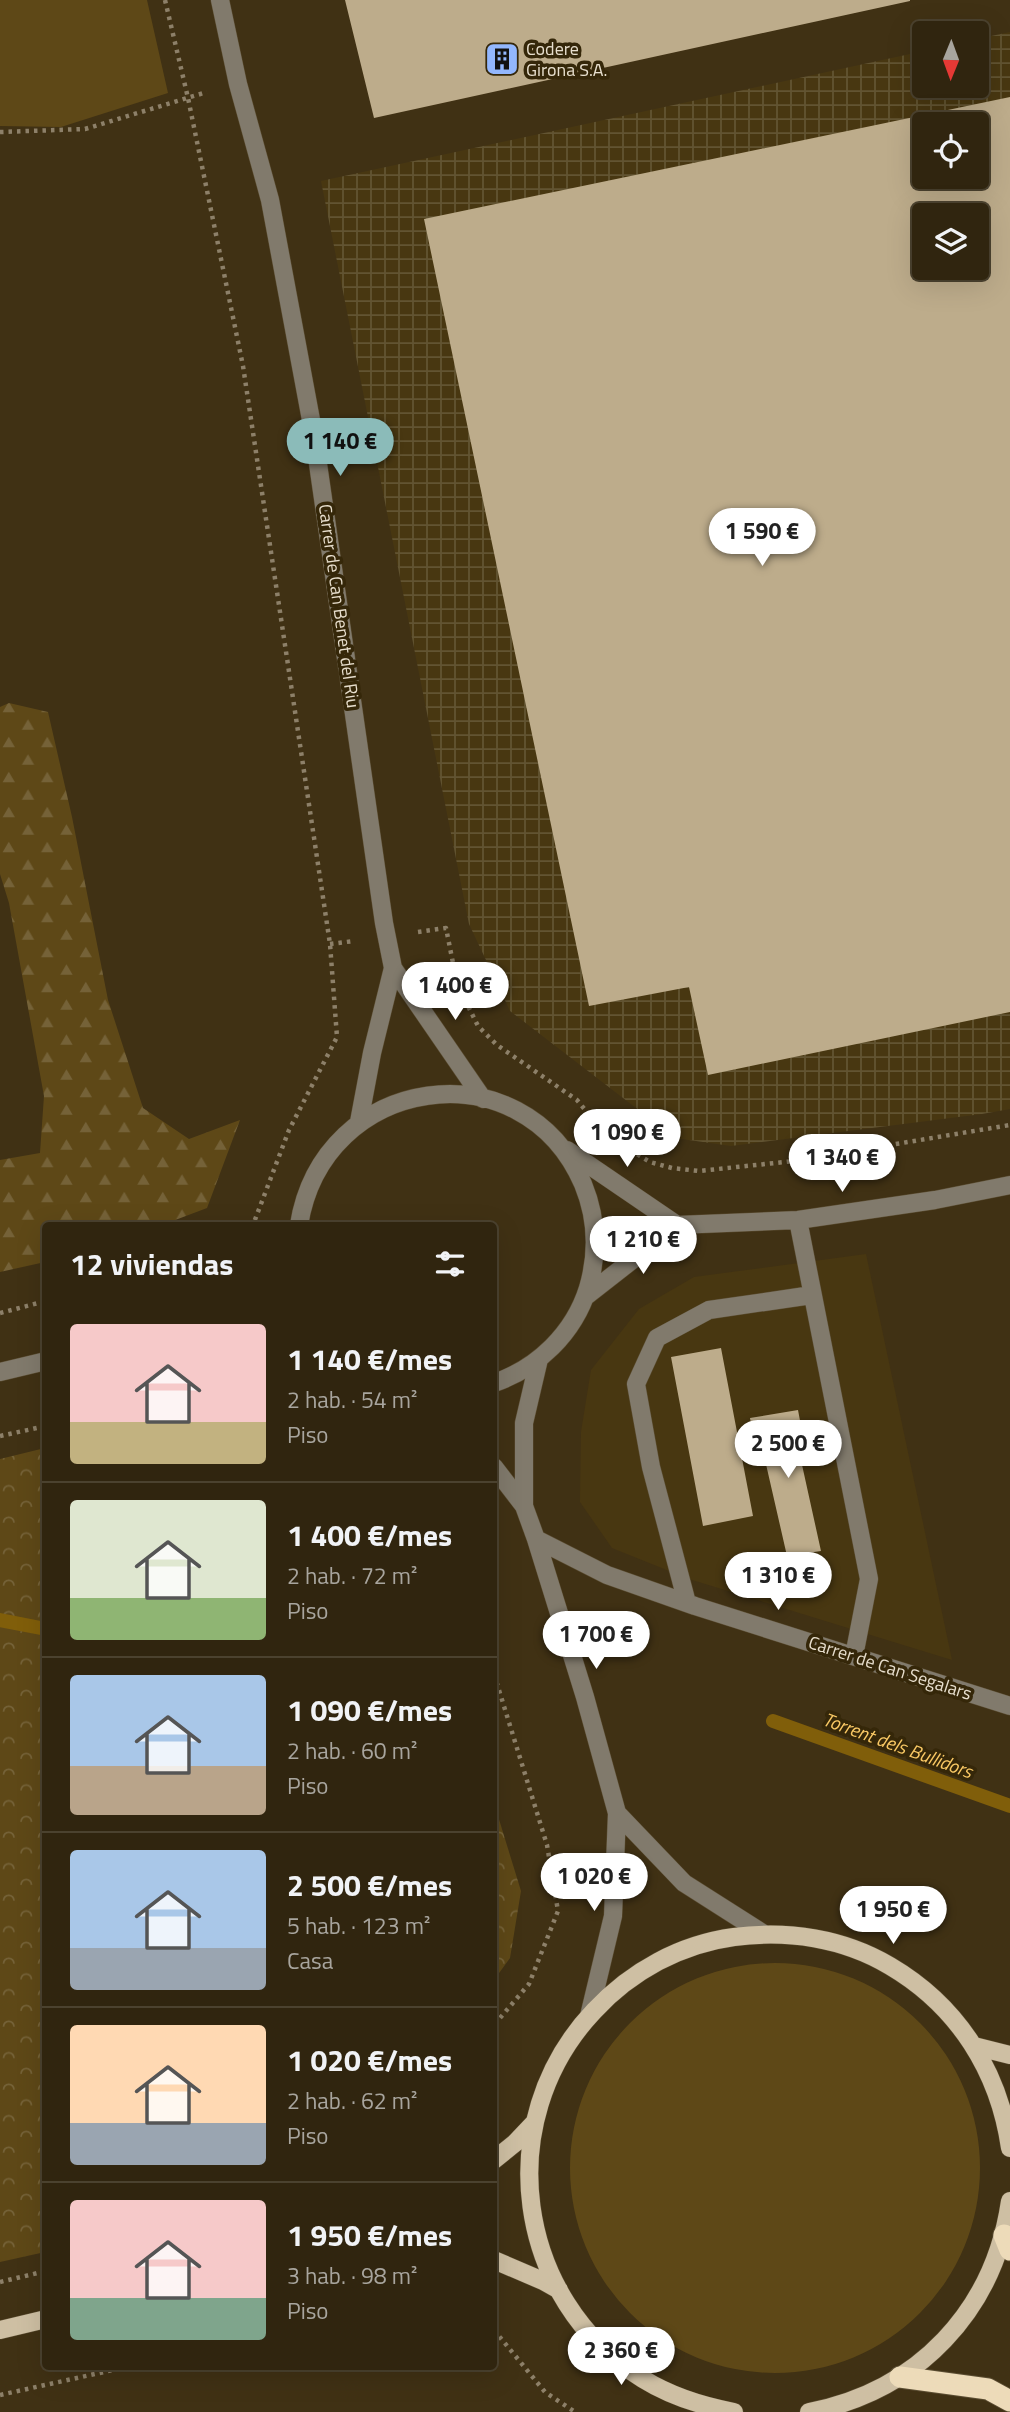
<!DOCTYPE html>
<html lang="es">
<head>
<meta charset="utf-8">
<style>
	:root { --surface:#30250f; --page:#3c311d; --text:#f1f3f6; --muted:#a8a59e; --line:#4b422f; --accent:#8bbbb9 }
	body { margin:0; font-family:"Titillium Web",sans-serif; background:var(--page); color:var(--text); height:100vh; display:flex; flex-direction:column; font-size:26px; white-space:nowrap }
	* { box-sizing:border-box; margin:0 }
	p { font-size:23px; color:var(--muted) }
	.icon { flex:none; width:38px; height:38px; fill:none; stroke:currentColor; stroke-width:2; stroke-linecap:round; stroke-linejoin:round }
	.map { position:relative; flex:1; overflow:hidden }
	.side { position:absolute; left:42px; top:1222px; width:455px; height:1148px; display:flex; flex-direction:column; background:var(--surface); border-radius:7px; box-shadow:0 7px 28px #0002,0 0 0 2px var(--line) }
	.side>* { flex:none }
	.needle { width:46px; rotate:181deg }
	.tools { position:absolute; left:912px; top:21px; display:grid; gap:14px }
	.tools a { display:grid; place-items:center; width:77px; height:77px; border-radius:7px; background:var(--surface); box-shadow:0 7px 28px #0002,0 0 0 2px var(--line); font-size:35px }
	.price { position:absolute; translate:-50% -60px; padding:0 16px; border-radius:24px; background:#fff; color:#222; font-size:23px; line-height:46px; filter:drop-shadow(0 2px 4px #0008) }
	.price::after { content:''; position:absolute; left:50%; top:42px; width:21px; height:16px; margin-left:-10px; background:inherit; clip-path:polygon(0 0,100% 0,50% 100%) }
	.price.active { background:var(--accent); color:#111 }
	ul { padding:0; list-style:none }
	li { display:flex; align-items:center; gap:21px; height:175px; padding:0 28px }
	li+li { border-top:2px solid var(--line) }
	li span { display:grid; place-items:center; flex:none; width:196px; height:140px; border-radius:7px; color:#555 }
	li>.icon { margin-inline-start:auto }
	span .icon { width:84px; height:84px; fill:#fffc; stroke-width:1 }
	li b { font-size:30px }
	h2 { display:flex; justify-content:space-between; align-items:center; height:84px; padding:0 28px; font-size:30px }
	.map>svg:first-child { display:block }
</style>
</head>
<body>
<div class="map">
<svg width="1010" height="2412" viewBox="0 0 1010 2412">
	<defs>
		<pattern id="industrial-grid" width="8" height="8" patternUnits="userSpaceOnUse" patternTransform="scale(1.75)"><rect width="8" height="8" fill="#483711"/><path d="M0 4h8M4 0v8" fill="none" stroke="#625432"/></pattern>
		<pattern id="forest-firs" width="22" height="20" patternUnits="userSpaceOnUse" patternTransform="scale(1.75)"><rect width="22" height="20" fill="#5e4817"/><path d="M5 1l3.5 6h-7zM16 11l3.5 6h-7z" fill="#756238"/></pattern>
		<pattern id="park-crowns" width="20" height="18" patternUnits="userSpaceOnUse" patternTransform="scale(1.75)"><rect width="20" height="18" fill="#5e4817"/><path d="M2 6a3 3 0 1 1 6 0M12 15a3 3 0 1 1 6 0" fill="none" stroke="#756238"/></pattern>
	</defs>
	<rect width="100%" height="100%" fill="#403114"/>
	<path fill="#483711" d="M866,1254L952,1660L689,1579L612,1548L580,1502L581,1432L591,1370L639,1309L694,1277Z"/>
	<path fill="url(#industrial-grid)" fill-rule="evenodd" d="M1010,32V1109L982,1114L731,1146L675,1138L510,1011L469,924L321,181L924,51V86H976L977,39ZM924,124H976V177H924ZM924,215H976V268H924Z"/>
	<path fill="#5e4817" d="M0,0H147L168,93L61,127L0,126Z
		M570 2168a205 205 0 1 1 410 0a205 205 0 1 1-410 0Z"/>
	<path fill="url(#forest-firs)" d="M9,703L48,712L72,817L108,1000L143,1108L189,1139L240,1120L207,1208L162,1225H46L45,1262L0,1272V1160L40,1153L44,1096L9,903L0,874V707Z"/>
	<path fill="url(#park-crowns)" d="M45,1448V2252L0,2262V1459Z
		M494,1803L521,1891L510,1958L494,1980Z"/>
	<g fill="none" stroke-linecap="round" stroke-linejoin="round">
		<path stroke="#805e0a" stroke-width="14" d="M0,1620L46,1629
			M773,1721L1010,1806"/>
	</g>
	<path fill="#bdac8b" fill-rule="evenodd" d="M345,0H910V1L374,118Z
		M1010,97V1012L708,1075L689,987L589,1006L424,219ZM924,124H976V177H924ZM924,215H976V268H924Z
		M721,1348L753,1516L703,1526L671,1357Z
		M798,1410L802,1431L795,1433L821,1551L787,1556L760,1438L754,1440L750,1418Z"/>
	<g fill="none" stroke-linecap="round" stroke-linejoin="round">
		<g stroke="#5b4d32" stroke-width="19">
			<path id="minor" d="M220,0L238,84L270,200L314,436L384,923L393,968L372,1053L359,1122
				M393,968L483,1099
				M567,1150L677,1225L798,1220L935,1200L1010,1185
				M798,1220L869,1579L854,1656
				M299,1225C323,1074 523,1045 583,1184C597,1218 598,1254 588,1288C574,1333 538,1368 494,1383
				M585,1297L677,1225
				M0,1372L46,1361
				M494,1467L524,1506L536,1539L585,1697L617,1813L613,1916L589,2016
				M524,1506V1423L539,1359
				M536,1539L607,1575L695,1606L1010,1706
				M687,1603L651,1467L636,1384L657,1338L709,1310L812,1295
				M617,1813L684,1883L764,1934"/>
		</g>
		<g stroke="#5b4d32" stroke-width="19">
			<path id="major" d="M974,2046L1010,2055
				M494,2160L515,2143L534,2123
				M494,2260L543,2281L559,2290
				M0,2330L46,2319
				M734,2412C702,2406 672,2397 643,2379C515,2300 490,2121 594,2011C631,1971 681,1944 734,1937C788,1930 843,1938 890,1966C958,2006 999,2071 1010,2148
				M809,2412C918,2391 994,2311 1010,2201"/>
		</g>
		<g stroke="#5b4d32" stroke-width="23">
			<path id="highway" d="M1004,2235L1010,2250
				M900,2377L988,2389L1010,2401"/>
		</g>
		<path stroke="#8d8069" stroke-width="4.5" stroke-dasharray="3.5 5" stroke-linecap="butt" d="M165,0L188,98L243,366L330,944L337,1037L289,1130L253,1225
			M0,132L85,129L207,92
			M418,932L446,928L455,973L467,1004L478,1026L497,1045L577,1100L591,1117L623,1145
			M330,944L354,941
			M630,1150L650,1162L672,1168L699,1171L794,1161L1010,1125
			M0,1313L46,1301
			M0,1436L46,1426
			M494,1674L547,1845L558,1911L529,1984L494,2025
			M0,2282L46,2271
			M494,2330L545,2392L575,2412
			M0,2395L131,2366"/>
		<use href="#minor" stroke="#817a6c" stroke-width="18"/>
		<use href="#major" stroke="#cebfa3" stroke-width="18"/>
		<use href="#highway" stroke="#eddbb9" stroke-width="21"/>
	</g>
	<defs>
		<g id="building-square" transform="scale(1.75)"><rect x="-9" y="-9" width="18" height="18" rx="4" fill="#93b7fd" stroke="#352709"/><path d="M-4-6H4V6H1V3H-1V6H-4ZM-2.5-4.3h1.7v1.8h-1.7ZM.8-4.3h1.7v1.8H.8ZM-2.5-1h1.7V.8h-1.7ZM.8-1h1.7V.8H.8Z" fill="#111"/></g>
	</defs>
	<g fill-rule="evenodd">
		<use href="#building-square" x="502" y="59"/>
	</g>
	<g text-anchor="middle" stroke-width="7" stroke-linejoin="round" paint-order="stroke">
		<g font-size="18" fill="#e7decd" stroke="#352709" text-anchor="start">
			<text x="526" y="55">Codere<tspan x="526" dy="21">Girona S.A.</tspan></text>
		</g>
		<g font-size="18" fill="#e7decd" stroke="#352709">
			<text transform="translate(339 606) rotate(82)" y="6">Carrer de Can Benet del Riu</text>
			<text transform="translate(890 1668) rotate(18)" y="6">Carrer de Can Segalars</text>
		</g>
		<g font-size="19" font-style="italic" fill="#fac965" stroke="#352709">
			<text transform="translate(898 1745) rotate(20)" y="7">Torrent dels Bullidors</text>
		</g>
	</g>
</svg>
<div class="tools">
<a><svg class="needle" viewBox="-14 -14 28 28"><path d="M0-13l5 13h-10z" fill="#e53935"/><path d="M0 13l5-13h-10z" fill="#a8a59e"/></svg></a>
<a><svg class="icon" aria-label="locate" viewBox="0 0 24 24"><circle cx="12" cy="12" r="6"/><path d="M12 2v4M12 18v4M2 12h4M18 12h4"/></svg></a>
<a><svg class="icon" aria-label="layers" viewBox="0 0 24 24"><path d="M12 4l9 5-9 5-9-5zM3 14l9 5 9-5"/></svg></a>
</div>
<b class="price active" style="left:340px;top:478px">1 140 €</b>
<b class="price" style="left:762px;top:568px">1 590 €</b>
<b class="price" style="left:455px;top:1022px">1 400 €</b>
<b class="price" style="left:627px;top:1169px">1 090 €</b>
<b class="price" style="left:842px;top:1194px">1 340 €</b>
<b class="price" style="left:643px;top:1276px">1 210 €</b>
<b class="price" style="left:788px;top:1480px">2 500 €</b>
<b class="price" style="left:778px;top:1612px">1 310 €</b>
<b class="price" style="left:596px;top:1671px">1 700 €</b>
<b class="price" style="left:594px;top:1913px">1 020 €</b>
<b class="price" style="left:893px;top:1946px">1 950 €</b>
<b class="price" style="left:621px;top:2387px">2 360 €</b>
<section class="side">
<h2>12 viviendas<svg class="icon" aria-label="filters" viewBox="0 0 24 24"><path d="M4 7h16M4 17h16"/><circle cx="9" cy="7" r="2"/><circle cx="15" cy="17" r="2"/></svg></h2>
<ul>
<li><span style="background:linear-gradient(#f6c9c9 70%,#c2b280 0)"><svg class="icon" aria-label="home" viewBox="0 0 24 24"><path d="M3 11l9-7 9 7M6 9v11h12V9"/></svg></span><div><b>1 140 €/mes</b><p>2 hab. · 54 m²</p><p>Piso</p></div></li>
<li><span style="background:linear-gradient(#dfe7d0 70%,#8fb573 0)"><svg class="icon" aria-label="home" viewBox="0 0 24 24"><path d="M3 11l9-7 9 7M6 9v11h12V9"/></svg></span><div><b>1 400 €/mes</b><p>2 hab. · 72 m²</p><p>Piso</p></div></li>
<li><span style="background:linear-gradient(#a9c7e8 65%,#b9a48a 0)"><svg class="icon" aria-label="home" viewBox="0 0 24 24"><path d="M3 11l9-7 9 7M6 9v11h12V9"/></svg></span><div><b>1 090 €/mes</b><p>2 hab. · 60 m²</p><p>Piso</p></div></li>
<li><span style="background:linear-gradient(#a9c7e8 70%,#9aa5b1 0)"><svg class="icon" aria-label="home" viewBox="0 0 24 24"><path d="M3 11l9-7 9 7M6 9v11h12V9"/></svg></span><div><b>2 500 €/mes</b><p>5 hab. · 123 m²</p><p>Casa</p></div></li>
<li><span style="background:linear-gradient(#ffd9b3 70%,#9aa5b1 0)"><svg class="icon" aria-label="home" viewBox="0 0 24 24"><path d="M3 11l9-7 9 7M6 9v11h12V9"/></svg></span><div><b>1 020 €/mes</b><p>2 hab. · 62 m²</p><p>Piso</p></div></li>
<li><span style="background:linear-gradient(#f6c9c9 70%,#7fa58c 0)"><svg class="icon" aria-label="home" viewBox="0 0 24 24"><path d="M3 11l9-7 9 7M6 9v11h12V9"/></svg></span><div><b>1 950 €/mes</b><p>3 hab. · 98 m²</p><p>Piso</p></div></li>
</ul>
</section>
</div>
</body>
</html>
